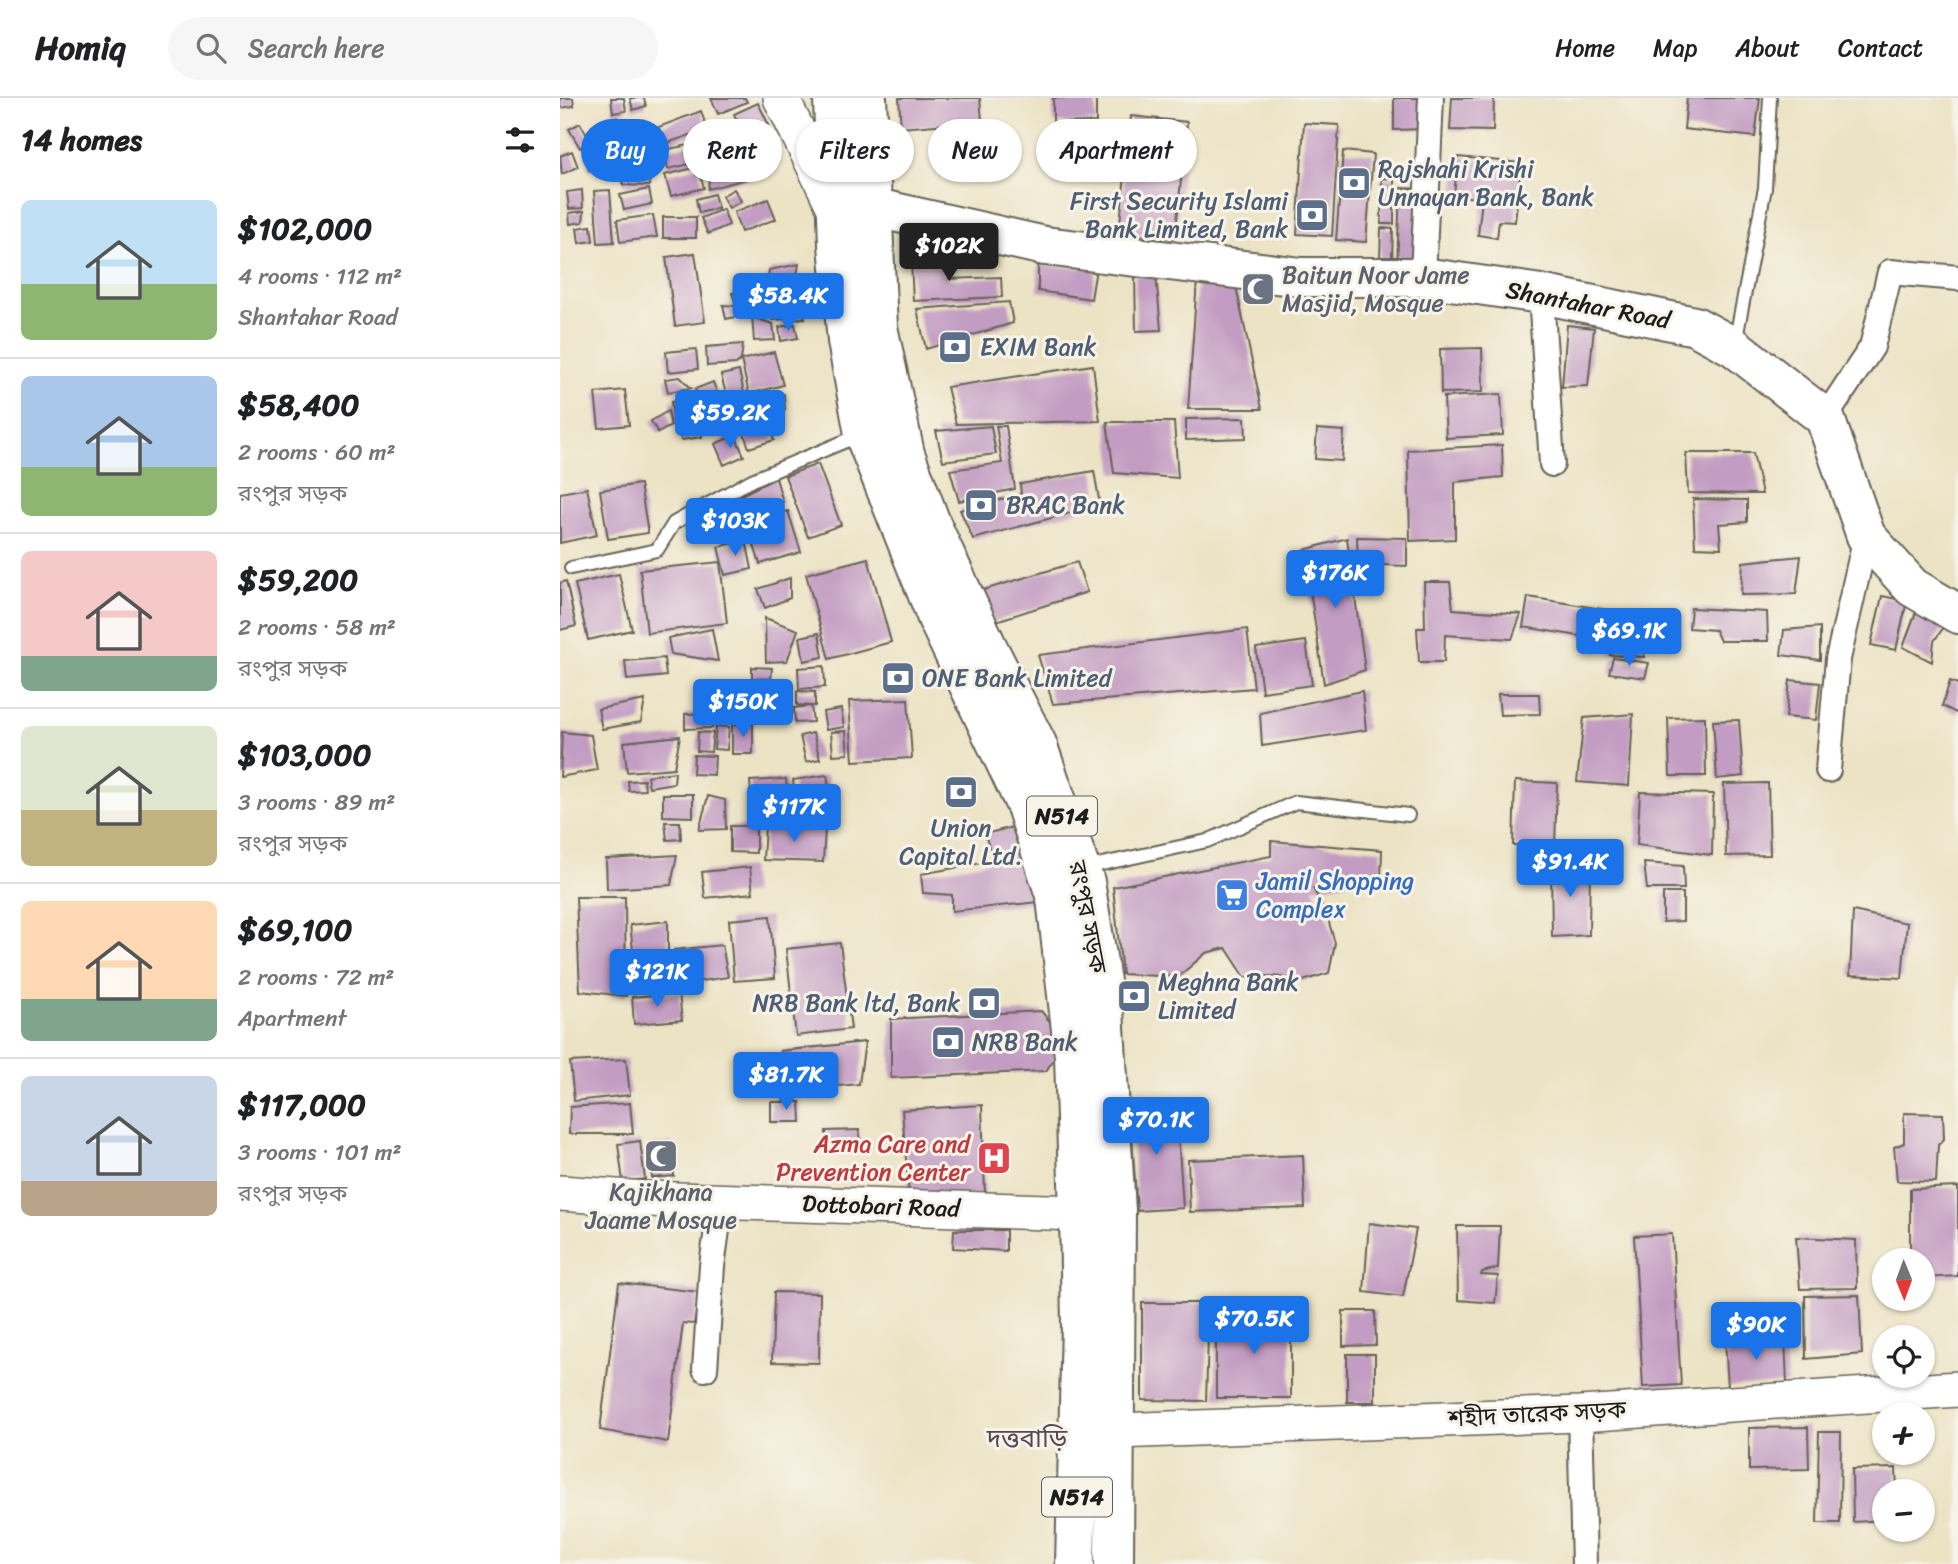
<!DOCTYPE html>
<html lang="en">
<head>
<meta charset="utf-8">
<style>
	:root { --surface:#fff; --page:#f6f6f6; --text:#202124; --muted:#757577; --line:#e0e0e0; --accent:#1a73e8 }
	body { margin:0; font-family:Sriracha,"Noto Sans Bengali",sans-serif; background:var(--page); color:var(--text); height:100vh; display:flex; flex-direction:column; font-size:26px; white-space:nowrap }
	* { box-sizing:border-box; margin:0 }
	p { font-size:23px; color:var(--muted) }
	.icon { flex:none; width:38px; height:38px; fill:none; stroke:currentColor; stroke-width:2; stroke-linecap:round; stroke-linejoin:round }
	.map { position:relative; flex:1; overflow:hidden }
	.side { display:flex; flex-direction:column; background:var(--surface); width:560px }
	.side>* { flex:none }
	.hud { position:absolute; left:21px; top:21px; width:665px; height:63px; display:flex; gap:14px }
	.needle { width:46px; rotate:179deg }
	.controls { position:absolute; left:1312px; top:1150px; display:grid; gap:14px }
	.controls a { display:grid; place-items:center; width:63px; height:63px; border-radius:50%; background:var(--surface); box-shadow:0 2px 5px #0004; font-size:35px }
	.price { position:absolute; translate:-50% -60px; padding:0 16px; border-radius:7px; background:var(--accent); color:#fff; font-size:23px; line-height:46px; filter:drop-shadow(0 2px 4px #0008) }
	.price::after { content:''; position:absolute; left:50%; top:42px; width:21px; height:16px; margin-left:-10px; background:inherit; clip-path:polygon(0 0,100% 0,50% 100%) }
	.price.active { background:#222; color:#fff }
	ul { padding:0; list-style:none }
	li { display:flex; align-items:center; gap:21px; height:175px; padding:0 21px }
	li+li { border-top:2px solid var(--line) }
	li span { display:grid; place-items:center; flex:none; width:196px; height:140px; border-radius:10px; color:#555 }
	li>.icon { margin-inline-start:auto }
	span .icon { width:84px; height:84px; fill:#fffc; stroke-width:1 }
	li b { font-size:30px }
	h2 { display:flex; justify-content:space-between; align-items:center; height:84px; padding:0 21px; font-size:30px }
	.chip { padding:0 24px; border-radius:32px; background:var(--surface); box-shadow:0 2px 5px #0004; font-size:24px; line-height:63px }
	.chip.active { background:var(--accent); color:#fff }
	header { display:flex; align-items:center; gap:42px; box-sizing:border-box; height:98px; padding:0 35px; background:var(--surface); border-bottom:2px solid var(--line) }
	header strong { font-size:33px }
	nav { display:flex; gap:38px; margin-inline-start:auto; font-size:24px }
	.search { width:490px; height:63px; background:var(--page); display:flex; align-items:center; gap:18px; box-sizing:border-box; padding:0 24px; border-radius:38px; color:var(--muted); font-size:26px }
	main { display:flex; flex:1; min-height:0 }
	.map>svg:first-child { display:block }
</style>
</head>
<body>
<header>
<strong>Homiq</strong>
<div class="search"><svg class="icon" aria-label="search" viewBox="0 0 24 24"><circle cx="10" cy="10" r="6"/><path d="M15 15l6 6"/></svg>Search here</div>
<nav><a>Home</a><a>Map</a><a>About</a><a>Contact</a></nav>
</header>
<main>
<section class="side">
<h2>14 homes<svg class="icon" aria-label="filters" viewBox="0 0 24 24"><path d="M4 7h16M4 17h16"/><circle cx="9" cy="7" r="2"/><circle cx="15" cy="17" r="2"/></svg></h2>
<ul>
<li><span style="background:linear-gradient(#bfe0f5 60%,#8fb573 0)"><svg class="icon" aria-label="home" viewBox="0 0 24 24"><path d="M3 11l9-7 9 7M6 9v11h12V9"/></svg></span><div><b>$102,000</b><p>4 rooms · 112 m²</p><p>Shantahar Road</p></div></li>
<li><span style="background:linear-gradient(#a9c7e8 65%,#8fb573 0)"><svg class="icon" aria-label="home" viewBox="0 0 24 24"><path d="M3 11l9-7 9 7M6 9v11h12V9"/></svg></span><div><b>$58,400</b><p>2 rooms · 60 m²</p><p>রংপুর সড়ক</p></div></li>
<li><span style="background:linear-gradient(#f6c9c9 75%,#7fa58c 0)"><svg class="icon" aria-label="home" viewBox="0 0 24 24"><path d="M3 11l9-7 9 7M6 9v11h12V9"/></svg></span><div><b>$59,200</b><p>2 rooms · 58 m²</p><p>রংপুর সড়ক</p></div></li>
<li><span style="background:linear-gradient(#dfe7d0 60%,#c2b280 0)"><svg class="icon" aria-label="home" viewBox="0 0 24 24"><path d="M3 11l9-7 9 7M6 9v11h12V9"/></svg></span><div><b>$103,000</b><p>3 rooms · 89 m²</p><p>রংপুর সড়ক</p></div></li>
<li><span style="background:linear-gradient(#ffd9b3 70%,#7fa58c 0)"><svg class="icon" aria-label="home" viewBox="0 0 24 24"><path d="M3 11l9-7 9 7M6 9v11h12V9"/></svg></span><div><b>$69,100</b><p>2 rooms · 72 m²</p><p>Apartment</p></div></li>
<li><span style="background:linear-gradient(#c9d6e8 75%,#b9a48a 0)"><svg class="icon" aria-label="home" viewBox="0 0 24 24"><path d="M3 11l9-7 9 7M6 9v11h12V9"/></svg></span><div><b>$117,000</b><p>3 rooms · 101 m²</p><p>রংপুর সড়ক</p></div></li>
</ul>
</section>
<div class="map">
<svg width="1398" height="1466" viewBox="0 0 1398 1466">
	<rect width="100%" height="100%" fill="#f7f3e8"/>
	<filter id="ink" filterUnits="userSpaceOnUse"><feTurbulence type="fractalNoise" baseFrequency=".0143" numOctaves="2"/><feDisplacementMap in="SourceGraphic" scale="14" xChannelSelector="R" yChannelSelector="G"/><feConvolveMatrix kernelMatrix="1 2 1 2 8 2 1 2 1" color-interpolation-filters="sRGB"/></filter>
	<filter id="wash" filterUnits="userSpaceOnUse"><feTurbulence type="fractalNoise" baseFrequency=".00686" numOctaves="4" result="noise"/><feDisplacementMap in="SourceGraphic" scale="28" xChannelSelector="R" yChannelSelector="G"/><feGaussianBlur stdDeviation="1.57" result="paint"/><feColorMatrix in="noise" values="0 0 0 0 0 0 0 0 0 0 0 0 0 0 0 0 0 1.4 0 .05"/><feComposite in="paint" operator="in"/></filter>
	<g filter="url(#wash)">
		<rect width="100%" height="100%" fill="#ece3c5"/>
		<g id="blocks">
			<path fill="#c29cc2" d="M0,0H13L14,8L0,10Z
				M51,0H64L66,13L53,15Z
				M70,0H84L86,8L73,12Z
				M151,0H185L187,4L158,16Z
				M339,0H420L422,23L341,30Z
				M493,0H536V24L493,25Z
				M834,0H864L865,31L834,32Z
				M892,0H934L933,33L890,32Z
				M1127,0H1200L1195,39L1124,31Z
				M198,5L209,27L180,29L174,16Z
				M141,13L147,31L102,47L96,30Z
				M571,18L627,24L615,141L559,135Z
				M57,19L63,34L37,46L30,32Z
				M20,25L31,44L20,50L9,31Z
				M744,25L779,27L772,138L737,136Z
				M185,32L197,55L150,65L144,41Z
				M139,45L143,63L108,71L104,52Z
				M55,47L59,63L29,72L25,56Z
				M12,53L18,69L2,76L0,58Z
				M783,53L813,56L806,144L776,142Z
				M898,59L961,65L955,124L939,123L937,140L918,137L922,101L894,97Z
				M91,60L89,88L63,87L64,65Z
				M180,63L191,80L148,91L150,69Z
				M138,69L144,90L111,98L105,77Z
				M822,80L834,81V126H821Z
				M840,90L865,91L862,170L837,169Z
				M89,91L92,106L64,112L60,97Z
				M174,91L181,103L169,110L162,98Z
				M22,92L23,110L9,111L7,94Z
				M50,92L54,144L38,145L34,93Z
				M154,96L158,110L139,115L136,101Z
				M208,101L216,121L181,134L174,114Z
				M163,111L169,127L148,136L141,120Z
				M24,113L23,124L10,126L9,115Z
				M93,117L97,139L60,144L57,122Z
				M103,119H136V140H103Z
				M31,128L33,143L19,145L17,130Z
				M821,130L833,131L832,160H820Z
				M135,155L145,224L115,228L106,159Z
				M387,161L389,181L441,179L442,199L353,203L351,163Z
				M239,166L235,189L205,199L209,172Z
				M478,167L536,171L531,201L478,193Z
				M596,176L601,232L576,233L575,177Z
				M637,182L675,184L702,311H628Z
				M187,190L191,201L176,206L172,195Z
				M238,200L245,220L212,222L211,202Z
				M449,204L453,225L366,251L357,211Z
				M163,207L177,208L180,218L166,221Z
				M192,219L213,226L215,242L194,243Z
				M235,226L238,240L221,243L219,229Z
				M1007,227L1034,230L1028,288L1002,289Z
				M183,246L181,262L176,266L147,268L146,249Z
				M922,250L923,294L881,295L880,251Z
				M136,251L138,271L108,274L106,254Z
				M214,254L223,287L189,296L181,262Z
				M533,267L540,323L396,326L387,289Z
				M179,273L184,295L167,300L161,277Z
				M120,279L131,290L108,294L105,281Z
				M153,284L163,310L144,317L135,291Z
				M65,292L69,327L39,330L35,295Z
				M224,296L225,311L201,312L200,297Z
				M941,296L943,337L886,340L884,299Z
				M133,300L138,325L115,328L111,304Z
				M187,300L194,311L178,320L172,309Z
				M108,313L111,328L98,335L91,323Z
				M165,314L170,326L154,332L149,321Z
				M685,320L686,340L626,342V321Z
				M207,322L214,342L189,350L182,330Z
				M547,324H614L618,380L554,375Z
				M140,327L142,339L121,342L119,329Z
				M431,328L436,356L383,363L376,333Z
				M436,328H446L455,391L399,403L390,372L442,365Z
				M757,331L784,333L782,363L755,361Z
				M175,337L184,358L164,367L155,346Z
				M942,347L943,379L895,384V441L850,443L848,352Z
				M1126,355H1193L1202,396L1128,395Z
				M258,366L281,427L248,439L225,378Z
				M534,373L540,407L413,441L400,412L461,396L460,386Z
				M216,380L223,404L179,417L175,400Z
				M80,386L88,435L48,441L40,392Z
				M27,390L37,437L0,445V395Z
				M1133,401L1187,402V424L1159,426L1161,450L1135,449Z
				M228,413L241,454L200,466L187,425Z
				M175,425L179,438L160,443L156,430Z
				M797,439L847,440V468L798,466Z
				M787,440L805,572L764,586L744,452Z
				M186,442L192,471L165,477L158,449Z
				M1241,458L1236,496L1181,497L1183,464Z
				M308,460L331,544L269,561L246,476Z
				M160,464L167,525L87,535L80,472Z
				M517,464L527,494L433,524L420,493Z
				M59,476L72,532L28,542L15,486Z
				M230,480V500L205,510L198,491Z
				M6,483L16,528L0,532V485Z
				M864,484H890L893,511L961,516L952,541L885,537L884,564H859L857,530H865Z
				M1322,498L1347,503L1336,552L1311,547Z
				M968,499L1049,512L1044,542L963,529Z
				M1359,506L1388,523L1374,543L1372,564L1343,549Z
				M1131,510L1207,514L1208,543H1160L1155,532L1129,530Z
				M1058,513L1088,522L1084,559L1050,557Z
				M205,520L238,532L227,563L206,564Z
				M1260,529V562L1221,557L1224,532Z
				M152,531L158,563L111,556L108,540Z
				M687,531L694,590L493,606L478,557Z
				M259,535L263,559L244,563L240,539Z
				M746,543L752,587L702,594L696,550Z
				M104,560L106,578L67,582L65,563Z
				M1053,560L1089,565L1085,580L1049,575Z
				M264,568L265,589L239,591L238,570Z
				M192,569L212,570L211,581L192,580Z
				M1230,582L1260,585L1256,622L1226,619Z
				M1390,583L1398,586V616L1382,608Z
				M181,588L224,591L222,618L180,616Z
				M152,590L174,592L172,612L150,610Z
				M237,593L255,594V608L237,607Z
				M802,593L806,632L702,648L700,615Z
				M938,596H979L980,616L940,617Z
				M348,601L352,660L293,663L289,603Z
				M85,602L81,624L42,631L38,611Z
				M251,608L253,624L235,625L234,610Z
				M281,611L284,629L266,632L263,614Z
				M152,615V630L125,631V616Z
				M1073,616L1069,688L1017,684L1024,620Z
				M1145,619L1146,678H1110L1108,620Z
				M1179,622L1183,678L1157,681L1153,623Z
				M172,626H193V656H172Z
				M156,628L169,629L167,652L154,651Z
				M286,633L288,656L273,657L271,634Z
				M2,634L31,637L37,672L0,679Z
				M138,634L153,635L151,654L137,653Z
				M253,635L260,661L246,664L240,638Z
				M120,638L114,670L67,674L64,644Z
				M134,657L155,658L154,677L133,676Z
				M115,674L114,685L89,689L87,678Z
				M267,677L273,715L238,720L233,682Z
				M226,681L229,708L192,710L190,683Z
				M84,682L85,692L69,693L68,683Z
				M955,683L997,685L995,748L953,747Z
				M1208,685L1210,757L1166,758L1164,686Z
				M1080,694L1153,696L1152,757L1077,747Z
				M103,696H133V719L103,718Z
				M148,698L165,702L166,731L139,732Z
				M105,724H120L121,741L107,742Z
				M170,728H196V755L170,754Z
				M205,728L265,730L263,764L203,762Z
				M453,729L479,804L392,813V797L363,795L361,776L433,763L425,736Z
				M711,743L822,752L821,780L753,790L767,818L775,845L769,875L743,883L714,878L685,879L666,850L646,855L618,879L562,876L553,789L711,758Z
				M117,757L111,787L47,791L46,761Z
				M991,765H1030L1029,837L992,839Z
				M1084,765L1123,768L1124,791H1087Z
				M190,769L193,795L145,800L142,774Z
				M1103,795H1123V823L1103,824Z
				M16,799H65L66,898L20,893Z
				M1293,813L1347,825L1342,880L1290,877Z
				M210,818L215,880L174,883L169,822Z
				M108,823V855L74,860L70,827Z
				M280,845L291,931L236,938L226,851Z
				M162,847L168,879L115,887L114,852Z
				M119,895L122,922L74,926L72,899Z
				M481,913L493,927L495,959L486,973L331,980V921Z
				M305,944L299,986L224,993L220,953Z
				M66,961L70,997L14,1003L10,964Z
				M211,1004H240L241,1024H211Z
				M70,1005L73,1036H9L10,1009Z
				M616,1005L623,1110L577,1113L570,1008Z
				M422,1007L425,1096L349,1099L342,1012Z
				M1344,1015L1383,1016L1384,1041L1378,1047L1376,1084L1337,1083L1334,1049L1344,1045Z
				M299,1032L300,1051L267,1053L266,1033Z
				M80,1043L85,1081L63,1084L58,1046Z
				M112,1045L114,1078L92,1080L90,1047Z
				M743,1057L745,1110L630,1114L628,1062Z
				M1398,1089V1178L1363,1180V1162H1350V1091Z
				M809,1125L856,1131L843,1199L804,1194Z
				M897,1128H940L938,1170L922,1174L921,1177L938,1178L935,1205L898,1202Z
				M394,1132H446V1153L393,1150Z
				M1112,1136L1121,1287L1083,1289L1074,1138Z
				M1236,1139L1296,1142L1297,1190L1240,1191Z
				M59,1185L140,1194L134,1226L123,1225L108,1344L40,1332Z
				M214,1194L260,1195L259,1265L212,1264Z
				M1299,1197L1302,1256L1246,1261L1245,1198Z
				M582,1205H649L646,1303L582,1302Z
				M783,1213H815L816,1247L783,1248Z
				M731,1215V1300H656V1216Z
				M1225,1239L1227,1286L1168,1289L1165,1242Z
				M787,1256H815V1304H787Z
				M1248,1329L1249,1371L1189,1372V1330Z
				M1259,1334H1281L1280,1425H1257Z
				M1336,1370L1337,1393H1325V1422L1293,1424L1292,1371Z"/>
		</g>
	</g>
	<g filter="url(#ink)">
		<use href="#blocks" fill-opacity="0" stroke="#656257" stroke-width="2"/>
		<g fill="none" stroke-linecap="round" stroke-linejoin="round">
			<g stroke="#656257" stroke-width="16">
				<path id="lane" d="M1175,245L1205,90L1210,0
					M11,470L97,452L114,425L192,382L300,337
					M524,770L647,743L736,704L848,717"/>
			</g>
			<g stroke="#656257" stroke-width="28">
				<path id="street" d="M863,179L871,0
					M981,196L992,366
					M1265,320L1312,249L1330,174L1398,180
					M1268,672L1278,561L1306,438
					M145,1271L152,1168L161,1103
					M1020,1316L1024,1466"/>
			</g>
			<g stroke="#656257" stroke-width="38">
				<path id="secondary" d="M221,0L276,112
					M0,1095L85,1101L519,1115L546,1113
					M556,1333L1020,1316L1398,1291"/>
			</g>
			<g stroke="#656257" stroke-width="42">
				<path id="primary" d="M312,109L485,148L741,179H863L981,196L1135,228L1174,249L1265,320L1306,438L1352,489L1398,516"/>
			</g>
			<g stroke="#656257" stroke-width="42">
				<path id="highway" d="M273,0L278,147L287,243L304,336L377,520L466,708L496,800L514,958L519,1115L521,1226L515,1466
					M307,0L318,229L345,356L372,428L427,548L477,646L525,784L543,896L556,1113L554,1466"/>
			</g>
			<use href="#lane" stroke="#fff" stroke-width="12"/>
			<use href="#street" stroke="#fff" stroke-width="24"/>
			<use href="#secondary" stroke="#fff" stroke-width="35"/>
			<use href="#primary" stroke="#fff" stroke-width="38"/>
			<use href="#highway" stroke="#fff" stroke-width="38"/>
		</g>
	</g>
	<defs>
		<g id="bank-square" transform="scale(1.75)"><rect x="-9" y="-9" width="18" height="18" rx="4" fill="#5c6f8a" stroke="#f7f3e8"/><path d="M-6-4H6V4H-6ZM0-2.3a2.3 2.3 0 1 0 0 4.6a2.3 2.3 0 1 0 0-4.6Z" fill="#fff"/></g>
		<g id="mosque-square" transform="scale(1.75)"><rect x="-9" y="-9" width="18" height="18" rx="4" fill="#6b7280" stroke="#f7f3e8"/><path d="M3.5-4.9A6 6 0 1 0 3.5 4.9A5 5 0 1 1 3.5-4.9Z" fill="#fff"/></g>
		<g id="supermarket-square" transform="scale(1.75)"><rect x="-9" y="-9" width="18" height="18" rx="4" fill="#3f7fe0" stroke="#f7f3e8"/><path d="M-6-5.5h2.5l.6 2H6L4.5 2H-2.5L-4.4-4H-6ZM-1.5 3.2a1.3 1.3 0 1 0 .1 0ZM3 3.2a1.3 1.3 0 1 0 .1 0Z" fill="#fff"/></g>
		<g id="hospital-square" transform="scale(1.75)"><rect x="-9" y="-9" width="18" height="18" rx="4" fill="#e0444e" stroke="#f7f3e8"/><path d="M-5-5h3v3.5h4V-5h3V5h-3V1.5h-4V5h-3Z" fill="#fff"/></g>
	</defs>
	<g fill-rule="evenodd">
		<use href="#bank-square" x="794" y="85"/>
		<use href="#bank-square" x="752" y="117"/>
		<use href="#mosque-square" x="698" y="191"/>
		<use href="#bank-square" x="395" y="249"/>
		<use href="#bank-square" x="421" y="407"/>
		<use href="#bank-square" x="338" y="580"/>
		<use href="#bank-square" x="401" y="694"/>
		<use href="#supermarket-square" x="672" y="797"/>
		<use href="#bank-square" x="574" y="898"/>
		<use href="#bank-square" x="424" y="905"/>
		<use href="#bank-square" x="388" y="944"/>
		<use href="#mosque-square" x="101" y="1058"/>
		<use href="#hospital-square" x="434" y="1060"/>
	</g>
	<g text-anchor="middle" stroke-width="6" stroke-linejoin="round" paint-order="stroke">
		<g fill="#f7f3e8" stroke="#5e5c59" stroke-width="2">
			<rect x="467" y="698.5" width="70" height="39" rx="5"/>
			<rect x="482" y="1379.5" width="70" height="39" rx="5"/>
		</g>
		<g font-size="23" font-weight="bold" fill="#1c1c1c">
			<text x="502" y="726">N514</text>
			<text x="517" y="1407">N514</text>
		</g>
		<g font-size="24" fill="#4e5e75" stroke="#f7f3e8" text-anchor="start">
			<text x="818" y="79">Rajshahi Krishi<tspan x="818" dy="28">Unnayan Bank, Bank</tspan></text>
			<text x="728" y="111" text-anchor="end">First Security Islami<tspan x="728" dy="28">Bank Limited, Bank</tspan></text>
			<text x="420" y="257">EXIM Bank</text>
			<text x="446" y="415">BRAC Bank</text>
			<text x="362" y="588">ONE Bank Limited</text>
			<text x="401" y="738" text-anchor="middle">Union<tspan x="401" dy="28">Capital Ltd.</tspan></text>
			<text x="598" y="892">Meghna Bank<tspan x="598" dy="28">Limited</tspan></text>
			<text x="400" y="913" text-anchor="end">NRB Bank ltd, Bank</text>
			<text x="412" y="952">NRB Bank</text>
		</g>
		<g font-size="24" fill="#5b616d" stroke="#f7f3e8" text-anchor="start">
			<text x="722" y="185">Baitun Noor Jame<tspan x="722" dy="28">Masjid, Mosque</tspan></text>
			<text x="101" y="1102" text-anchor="middle">Kajikhana<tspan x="101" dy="28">Jaame Mosque</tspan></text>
		</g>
		<g font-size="24" fill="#1c1c1c" stroke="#f7f3e8">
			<text transform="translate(1028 207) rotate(11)" y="8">Shantahar Road</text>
			<text transform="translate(528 819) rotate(79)" y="8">রংপুর সড়ক</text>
			<text transform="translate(321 1108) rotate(2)" y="8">Dottobari Road</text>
			<text transform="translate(977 1316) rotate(-3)" y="8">শহীদ তারেক সড়ক</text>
		</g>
		<g font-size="24" fill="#366cbe" stroke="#f7f3e8" text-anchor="start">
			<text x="696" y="791">Jamil Shopping<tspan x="696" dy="28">Complex</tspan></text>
		</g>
		<g font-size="24" fill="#be3a42" stroke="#f7f3e8" text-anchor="end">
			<text x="410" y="1054">Azma Care and<tspan x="410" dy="28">Prevention Center</tspan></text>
		</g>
		<g font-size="26" fill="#564956" stroke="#f7f3e8">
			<text x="467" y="1349">দত্তবাড়ি</text>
		</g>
	</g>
</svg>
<div class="controls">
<a><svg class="needle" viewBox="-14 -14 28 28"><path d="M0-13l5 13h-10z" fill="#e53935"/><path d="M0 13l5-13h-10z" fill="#757577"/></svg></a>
<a><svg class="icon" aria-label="locate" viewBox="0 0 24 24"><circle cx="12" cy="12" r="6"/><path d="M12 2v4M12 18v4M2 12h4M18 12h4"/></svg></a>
<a>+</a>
<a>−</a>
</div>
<b class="price active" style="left:389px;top:185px">$102K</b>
<b class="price" style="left:228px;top:235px">$58.4K</b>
<b class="price" style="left:170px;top:352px">$59.2K</b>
<b class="price" style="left:175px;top:460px">$103K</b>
<b class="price" style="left:775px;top:512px">$176K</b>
<b class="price" style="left:1069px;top:570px">$69.1K</b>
<b class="price" style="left:183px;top:641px">$150K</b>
<b class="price" style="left:234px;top:746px">$117K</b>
<b class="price" style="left:1010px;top:801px">$91.4K</b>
<b class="price" style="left:97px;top:911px">$121K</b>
<b class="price" style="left:226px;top:1014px">$81.7K</b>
<b class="price" style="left:596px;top:1059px">$70.1K</b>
<b class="price" style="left:694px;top:1258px">$70.5K</b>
<b class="price" style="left:1196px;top:1264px">$90K</b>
<div class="hud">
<a class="chip active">Buy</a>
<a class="chip">Rent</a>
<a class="chip">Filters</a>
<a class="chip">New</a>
<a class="chip">Apartment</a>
</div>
</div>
</main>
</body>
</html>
